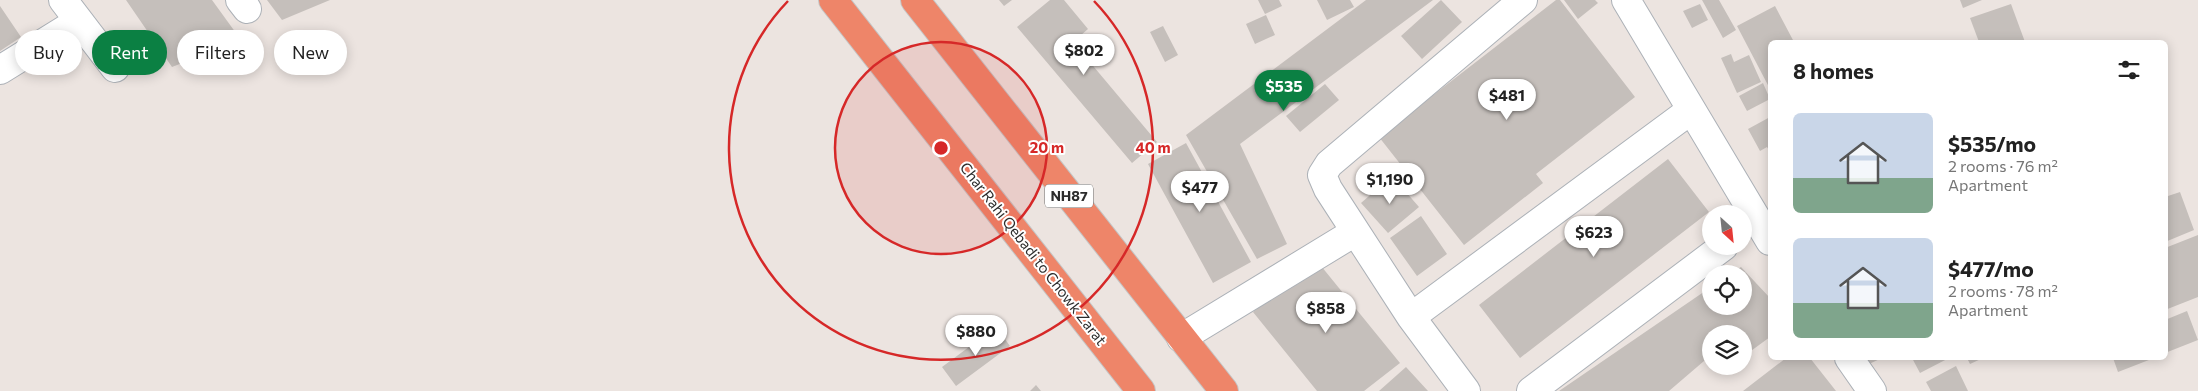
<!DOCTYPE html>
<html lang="en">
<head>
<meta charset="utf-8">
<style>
	:root { --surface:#fff; --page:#f6f6f6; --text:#222; --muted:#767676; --accent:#0b8043 }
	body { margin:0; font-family:Commissioner,sans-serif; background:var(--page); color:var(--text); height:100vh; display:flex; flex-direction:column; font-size:19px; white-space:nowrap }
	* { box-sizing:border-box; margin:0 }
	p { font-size:16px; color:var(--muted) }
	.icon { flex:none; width:28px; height:28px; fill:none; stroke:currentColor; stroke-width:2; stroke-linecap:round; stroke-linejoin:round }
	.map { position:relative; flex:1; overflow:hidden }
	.sheet { position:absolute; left:1768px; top:40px; width:400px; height:320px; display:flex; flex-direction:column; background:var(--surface); border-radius:8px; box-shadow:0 2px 12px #0003 }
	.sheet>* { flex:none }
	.hud { position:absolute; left:15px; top:30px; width:475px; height:45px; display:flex; gap:10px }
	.needle { width:32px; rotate:153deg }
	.tools { position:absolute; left:1702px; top:205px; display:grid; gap:10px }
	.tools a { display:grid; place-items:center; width:50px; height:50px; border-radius:50%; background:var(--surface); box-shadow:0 2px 12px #0003; font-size:25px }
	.price { position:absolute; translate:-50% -42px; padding:0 11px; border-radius:18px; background:#fff; color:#222; font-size:16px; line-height:32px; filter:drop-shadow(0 1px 2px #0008) }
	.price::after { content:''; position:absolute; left:50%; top:30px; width:15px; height:11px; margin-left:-8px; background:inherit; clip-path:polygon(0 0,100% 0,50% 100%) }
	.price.active { background:var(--accent); color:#fff }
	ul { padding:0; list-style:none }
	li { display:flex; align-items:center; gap:15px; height:125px; padding:0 25px }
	li span { display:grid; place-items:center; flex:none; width:140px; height:100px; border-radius:8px; color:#555 }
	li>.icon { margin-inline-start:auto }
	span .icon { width:60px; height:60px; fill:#fffc; stroke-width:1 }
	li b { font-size:21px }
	h2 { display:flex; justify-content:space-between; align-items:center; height:60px; padding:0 25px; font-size:21px }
	.pill { padding:0 18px; border-radius:22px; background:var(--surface); box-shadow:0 2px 12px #0003; font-size:18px; line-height:45px }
	.pill.active { background:var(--accent); color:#fff }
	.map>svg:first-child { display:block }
</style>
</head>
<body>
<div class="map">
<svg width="2198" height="391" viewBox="0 0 2198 391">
	<rect width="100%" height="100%" fill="#ece4e0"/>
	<path fill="#c5bfbb" d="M126,0H212L241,40L172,67Z
		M267,0H330L282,20Z
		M999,0H1012L1004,6Z
		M1050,0H1064L1088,29L1073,42L1157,142L1132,163L1017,27Z
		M1258,0H1279L1282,6L1265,14Z
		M1317,0H1350L1354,7L1327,20Z
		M1366,0H1433L1240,144L1287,244L1257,259L1186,135Z
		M1441,0L1462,22L1422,59L1401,36Z
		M1556,0H1560L1635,97L1536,174L1543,183L1464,245L1379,137Z
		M1564,0H1595L1598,3L1578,19Z
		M1702,0H1719L1736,30L1723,38Z
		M1960,0H1982L1963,8Z
		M1700,4L1708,20L1692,28L1683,11Z
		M2011,4L2025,42H1979L1970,18Z
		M0,6L21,37L0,51Z
		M1775,6L1794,42H1770V89L1737,26Z
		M1266,15L1275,35L1255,44L1246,24Z
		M1163,26L1178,55L1165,62L1150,32Z
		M1731,54L1734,62L1749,55L1761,82L1737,93L1721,58Z
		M1763,83L1770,99L1747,111L1739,96Z
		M1325,84L1339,100L1300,132L1286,116Z
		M1770,117V152L1767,147L1760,151L1748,129Z
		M1186,143L1251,262L1213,283L1148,164Z
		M1668,159L1709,212L1520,358L1479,305Z
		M1392,176L1419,207L1388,233L1361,203Z
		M2180,192L2194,230L2165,242V197Z
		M1421,216L1447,254L1417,276L1390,238Z
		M2198,235V297L2165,310V248Z
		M1317,261L1400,363L1364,391H1317L1253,312Z
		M1741,267L1770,298V337L1744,356V334H1711V355L1669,391H1559L1711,287V306H1744V274H1730Z
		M2187,311L2198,340L2165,353V320Z
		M996,327L1010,346L956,386L942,367Z
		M1786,358H1810L1836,391H1743Z
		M1866,358H1882L1869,364Z
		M1912,358H1949L1920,373Z
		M1967,358H1983L1970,364Z
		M2113,358H2154L2118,372Z
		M1956,366L1968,391H1931L1926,382Z
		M1406,367L1428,391H1379Z
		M1036,385L1041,391H1030Z"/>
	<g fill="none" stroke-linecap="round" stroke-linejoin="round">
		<g stroke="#acb1b7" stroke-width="30">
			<path id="minor" d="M63,0L115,68
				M240,0L247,9
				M1626,0L1770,241
				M0,70L79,21
				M1411,317L1691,110
				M1181,338L1355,232
				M1849,358L1872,391
				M1466,391L1411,317L1328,189L1322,175L1329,164L1523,0
				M1531,391L1724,246"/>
		</g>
		<g stroke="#c4c4c4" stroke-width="30">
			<path id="highway" d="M833,0L1141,391
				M915,0L1224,391"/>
		</g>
		<use href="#minor" stroke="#fff" stroke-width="28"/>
		<use href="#highway" stroke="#ee8569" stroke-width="28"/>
	</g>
	<circle cx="941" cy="148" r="106" fill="#d62828" fill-opacity=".12"/>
	<g fill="none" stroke="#d62828" stroke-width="2.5">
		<circle cx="941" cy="148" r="106"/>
		<path d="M1094 1A212 212 0 1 1 788 1"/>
	</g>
	<g text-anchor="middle" stroke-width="4" stroke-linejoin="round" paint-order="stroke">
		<rect fill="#fff" stroke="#6b6b6b" stroke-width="1" x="1045" y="184.5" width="48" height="23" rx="4"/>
		<g font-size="14" font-weight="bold" fill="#2c2c2c">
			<text x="1069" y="201">NH87</text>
		</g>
		<g font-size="15" fill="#2c2c2c" stroke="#fff">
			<text transform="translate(1033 254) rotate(52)" y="5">Char Rahi Qebadi to Chowk Zarat</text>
		</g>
	</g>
	<circle cx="941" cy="148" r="8" fill="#d62828" stroke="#fff" stroke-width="2.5"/>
	<g font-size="15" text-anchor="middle" font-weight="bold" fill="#d62828" stroke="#fff" stroke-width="4" stroke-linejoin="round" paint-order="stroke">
		<text x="1047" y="153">20 m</text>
		<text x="1153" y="153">40 m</text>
	</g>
</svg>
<div class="tools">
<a><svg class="needle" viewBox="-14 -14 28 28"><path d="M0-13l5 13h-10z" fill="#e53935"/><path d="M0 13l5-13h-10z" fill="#767676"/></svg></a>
<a><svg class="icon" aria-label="locate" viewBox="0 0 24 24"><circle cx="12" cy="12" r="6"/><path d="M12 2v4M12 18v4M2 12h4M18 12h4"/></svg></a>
<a><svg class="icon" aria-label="layers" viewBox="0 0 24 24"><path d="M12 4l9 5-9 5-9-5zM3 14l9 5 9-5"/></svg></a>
</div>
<b class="price" style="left:1084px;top:76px">$802</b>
<b class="price active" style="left:1284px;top:112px">$535</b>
<b class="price" style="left:1507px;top:121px">$481</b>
<b class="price" style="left:1390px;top:205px">$1,190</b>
<b class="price" style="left:1200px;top:213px">$477</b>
<b class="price" style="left:1594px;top:258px">$623</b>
<b class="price" style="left:1326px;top:334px">$858</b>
<b class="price" style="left:976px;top:357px">$880</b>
<div class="hud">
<a class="pill">Buy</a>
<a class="pill active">Rent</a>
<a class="pill">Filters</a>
<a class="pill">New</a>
</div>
<section class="sheet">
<h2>8 homes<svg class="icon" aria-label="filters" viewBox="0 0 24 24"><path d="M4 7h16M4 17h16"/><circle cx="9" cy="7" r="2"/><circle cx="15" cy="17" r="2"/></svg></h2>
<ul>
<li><span style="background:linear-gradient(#c9d6e8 65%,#7fa58c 0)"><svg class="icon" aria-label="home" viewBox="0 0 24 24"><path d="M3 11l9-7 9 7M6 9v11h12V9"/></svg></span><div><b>$535/mo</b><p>2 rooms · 76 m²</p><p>Apartment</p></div></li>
<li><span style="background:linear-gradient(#c9d6e8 65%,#7fa58c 0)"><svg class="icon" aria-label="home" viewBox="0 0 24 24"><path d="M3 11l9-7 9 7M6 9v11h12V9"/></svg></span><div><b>$477/mo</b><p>2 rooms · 78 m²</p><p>Apartment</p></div></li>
</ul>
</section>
</div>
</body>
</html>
